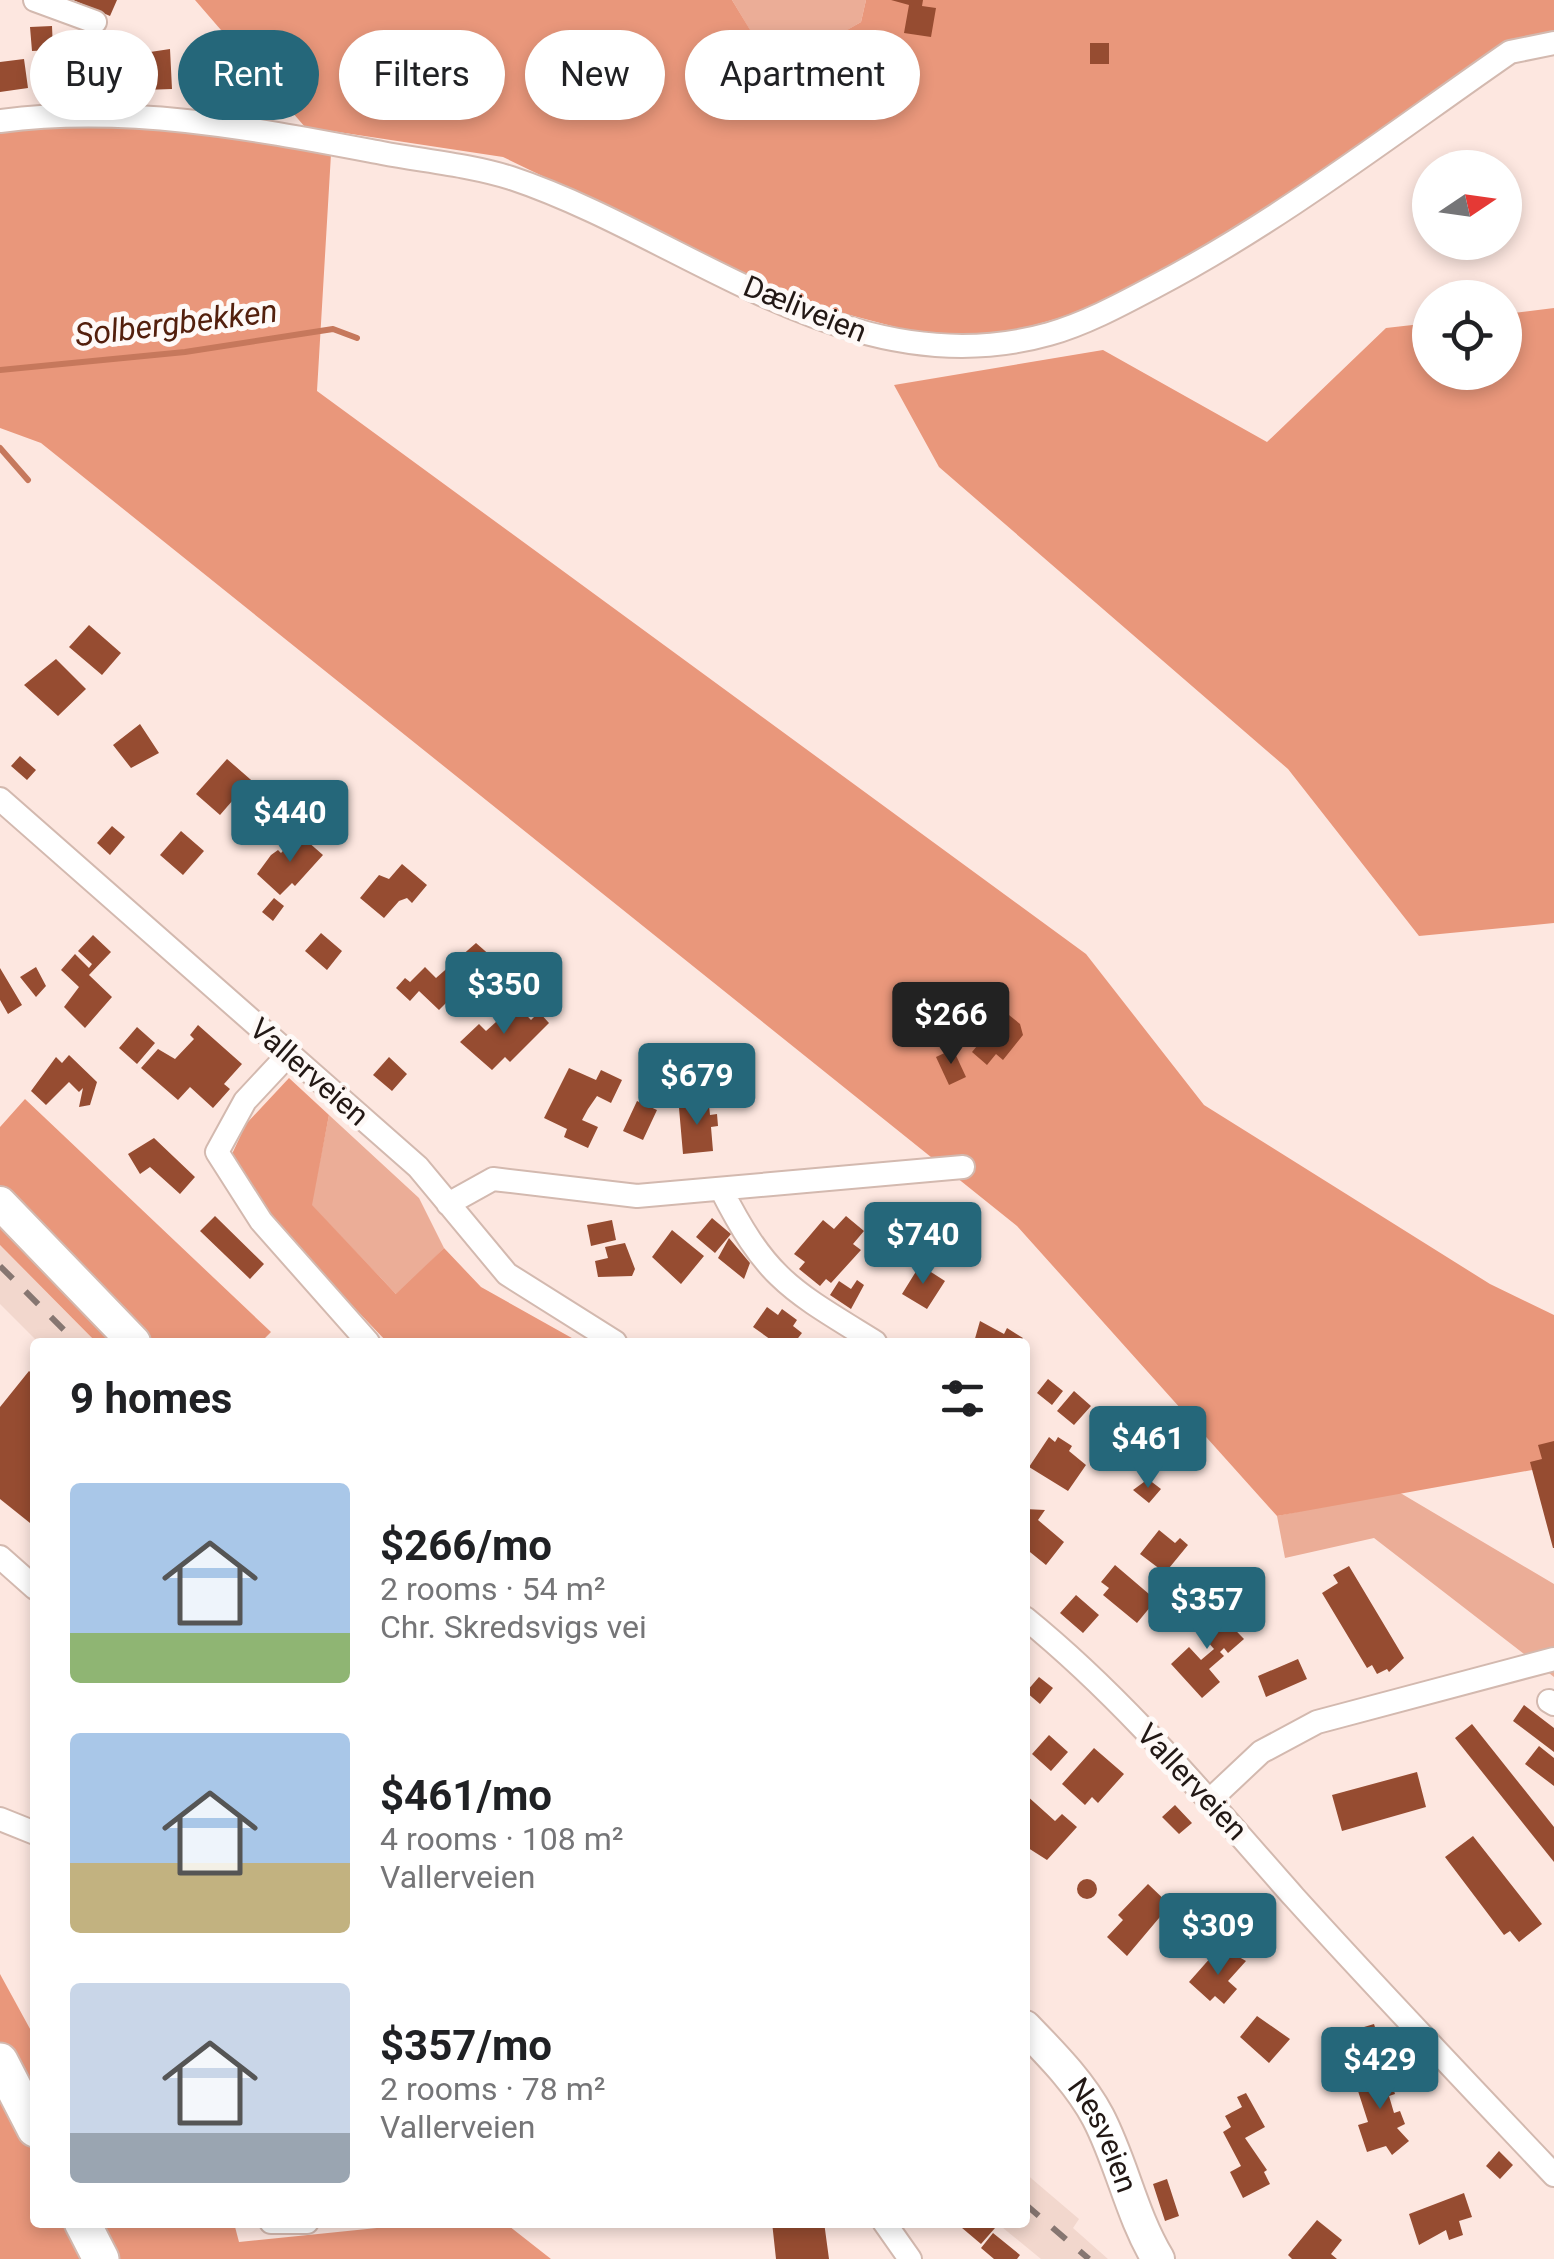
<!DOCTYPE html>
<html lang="en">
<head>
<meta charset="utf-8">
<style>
	:root { --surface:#fff; --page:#f6f6f6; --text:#202124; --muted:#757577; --accent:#25677a }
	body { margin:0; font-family:Roboto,sans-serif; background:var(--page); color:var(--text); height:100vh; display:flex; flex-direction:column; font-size:38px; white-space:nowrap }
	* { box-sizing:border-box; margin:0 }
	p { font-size:32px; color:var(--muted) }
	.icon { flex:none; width:55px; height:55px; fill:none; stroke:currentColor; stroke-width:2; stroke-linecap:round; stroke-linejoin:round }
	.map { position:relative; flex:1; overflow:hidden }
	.sheet { position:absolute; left:30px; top:1338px; width:1000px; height:890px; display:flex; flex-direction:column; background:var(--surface); border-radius:10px; box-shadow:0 5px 15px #0003 }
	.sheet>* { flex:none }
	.banner { position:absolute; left:30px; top:30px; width:1000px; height:90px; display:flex; gap:20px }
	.needle { width:65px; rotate:77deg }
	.tools { position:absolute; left:1412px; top:150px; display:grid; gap:20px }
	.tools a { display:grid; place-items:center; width:110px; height:110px; border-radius:50%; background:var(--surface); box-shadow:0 5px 15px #0003; font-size:50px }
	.price { position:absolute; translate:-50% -85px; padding:0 22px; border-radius:10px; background:var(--accent); color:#fff; font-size:32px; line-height:65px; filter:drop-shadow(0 2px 5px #0008) }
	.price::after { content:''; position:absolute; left:50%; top:60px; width:30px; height:22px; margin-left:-15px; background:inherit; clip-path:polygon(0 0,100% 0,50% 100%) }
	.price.current { background:#222; color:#fff }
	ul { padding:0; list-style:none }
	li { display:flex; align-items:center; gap:30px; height:250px; padding:0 40px }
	li span { display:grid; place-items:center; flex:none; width:280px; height:200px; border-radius:10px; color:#555 }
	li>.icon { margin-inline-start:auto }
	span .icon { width:120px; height:120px; fill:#fffc; stroke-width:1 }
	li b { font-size:42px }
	h2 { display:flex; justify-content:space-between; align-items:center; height:120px; padding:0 40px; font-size:42px }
	.chip { padding:0 35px; border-radius:45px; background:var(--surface); box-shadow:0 5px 15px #0003; font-size:35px; line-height:90px }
	.chip.current { background:var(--accent); color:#fff }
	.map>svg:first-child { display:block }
</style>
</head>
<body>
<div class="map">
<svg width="1554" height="2259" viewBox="0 0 1554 2259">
	<rect width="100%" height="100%" fill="#fde7e0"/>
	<path fill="#f2d7cd" d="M0,1245L96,1342H38L0,1304Z
		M1025,2173L1079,2219L1073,2228L1108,2259H1041L997,2223L1025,2222Z"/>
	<path fill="#ebad97" d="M732,0H866L861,22L775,72Z
		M329,1115L419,1198L444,1248L397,1295L311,1205Z
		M1397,1491L1554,1584V1677L1374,1538L1285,1558L1277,1516Z"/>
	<path fill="#e9977b" d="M195,0H732L775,71L861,22L866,0H1554V45L1521,47L1126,299L964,345L808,304L503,157L305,127Z
		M0,125L152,126L331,154L317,391L1086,954L1204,1105L1490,1284L1554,1315V1466L1277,1516L1017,1226L41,443L0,428Z
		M1554,308V923L1419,936L1288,769L939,467L894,385L1103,350L1267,442L1386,328L1430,323V372H1505V314Z
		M289,1078L329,1115L312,1205L396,1294L444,1248L481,1287L579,1342H387L260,1209L232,1154L246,1124Z
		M25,1099L271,1332L261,1342H96L0,1245V1127Z
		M0,1974L35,2038V2222L234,2223L239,2242L426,2223H505L551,2259H0Z"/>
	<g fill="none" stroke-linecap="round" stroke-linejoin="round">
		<path stroke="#c6785c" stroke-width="6" d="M0,370L185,352L333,329L357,338
			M0,448L28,480"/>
	</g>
	<path fill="#964c31" d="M73,0H117L110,16Z
		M891,0H923L922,6L936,8L931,37L904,33L909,5Z
		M52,26L53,50L32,51L30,27Z
		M1090,43H1109V64H1090Z
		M170,49L172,89L144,90L137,54Z
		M129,50L131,89L103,91L102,80H85V92L57,93L51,57L55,53L101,55V51Z
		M24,59L28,88L0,92V62Z
		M186,60L198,61L199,66L229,64V70H247L244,95L185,96Z
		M89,625L121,653L102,675L69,647Z
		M56,659L86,689L58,716L24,685Z
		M140,724L159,753L131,768L113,745Z
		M20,756L36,770L27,780L11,766Z
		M227,759L257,785L239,805L233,800L220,815L196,794Z
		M112,826L125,837L110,855L97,843Z
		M181,831L204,851L183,875L160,855Z
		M299,834L323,855L295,886L292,883L280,895L257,874L271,855L278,850L281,853Z
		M402,864L427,885L412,903L407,898L399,901L384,918L360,898L379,875L389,879Z
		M274,898L284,906L273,921L262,912Z
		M321,933L342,951L327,970L305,951Z
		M93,935L111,952L89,975L112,997L85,1028L64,1007L79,987L61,970L75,954L89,968L92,964L78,951Z
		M476,943L492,957L439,1010L419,991L410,1001L396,988L405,978L410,982L425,967L436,978Z
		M36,967L46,986L36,997L20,977Z
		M0,968L22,1005L8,1014L0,1000Z
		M516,1004L531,1020L539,1012L549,1023L510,1062L505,1057L492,1070L460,1042L479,1024L486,1031Z
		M998,1006L1020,1024L1023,1035L1003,1060L996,1054L987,1065L972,1052L977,1046L964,1036L984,1013L990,1017Z
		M198,1025L242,1064L224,1084L230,1089L213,1108L190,1087L178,1100L141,1068L158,1049L175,1059L194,1039L190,1035Z
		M137,1027L155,1043L137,1064L119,1048Z
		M953,1049L966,1077L949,1085L936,1057Z
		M69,1055L97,1082L90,1105L79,1107L83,1088L79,1092L69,1082L46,1105L31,1091L56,1057L62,1063Z
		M389,1057L407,1074L392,1091L373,1075Z
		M569,1068L596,1080L601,1070L622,1080L611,1103L597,1096L588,1109L582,1120L598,1127L588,1148L564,1137L567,1129L544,1118Z
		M637,1101L657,1110L643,1140L623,1131Z
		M703,1101L709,1105L710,1115L717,1114L718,1126L711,1127L713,1151L683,1154L679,1108Z
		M154,1138L195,1177L180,1194L150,1167L140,1174L128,1154Z
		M215,1216L264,1264L250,1279L200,1231Z
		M846,1216L864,1231L853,1244L861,1250L831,1283L826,1279L820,1286L799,1269L805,1262L794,1254L823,1220L834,1229Z
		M712,1218L731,1234L715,1253L696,1237Z
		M612,1220L616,1240L591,1246L587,1225Z
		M672,1230L704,1256L681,1284L652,1257Z
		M729,1238L750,1263L744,1279L718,1258Z
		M625,1243L635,1269L632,1276L598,1277L595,1261L608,1258L605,1247Z
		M920,1265L945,1281L927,1309L902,1294Z
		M857,1280L864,1285L851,1309L830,1295L839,1281L851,1289Z
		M767,1307L778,1315L782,1309L797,1320L793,1326L802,1333L795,1342H774L753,1327Z
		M980,1321L1004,1334L1007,1328L1023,1338L1020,1342H974Z
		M29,1371L35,1376V1527L0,1499V1407Z
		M1048,1379L1063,1391L1052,1405L1037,1393Z
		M1074,1391L1091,1406L1074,1425L1057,1411Z
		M1049,1437L1055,1442L1058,1437L1072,1446L1069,1451L1086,1465L1068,1491L1029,1467Z
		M1554,1441V1548H1553L1530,1462L1542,1459L1538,1445Z
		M1148,1479L1161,1489L1149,1503L1133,1490Z
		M1025,1509L1045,1510L1038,1520L1064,1542L1046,1565L1025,1548Z
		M1159,1530L1175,1543L1180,1538L1188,1545L1165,1573L1140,1554Z
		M1115,1565L1156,1600L1137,1623L1103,1595L1109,1588L1101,1582Z
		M1349,1566L1404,1658L1389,1672L1387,1669L1377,1674L1372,1665L1367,1668L1322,1593L1338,1583L1333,1575Z
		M1076,1595L1099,1615L1083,1633L1060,1613Z
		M1213,1607L1244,1639L1228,1653L1224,1648L1220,1652L1224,1656L1209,1669L1220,1682L1202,1698L1171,1664L1189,1647L1201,1660L1214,1649L1193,1625Z
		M1298,1659L1307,1679L1266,1697L1258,1676Z
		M1039,1677L1053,1688L1040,1704L1026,1692Z
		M1524,1705L1554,1728V1752L1513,1721Z
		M1472,1724L1554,1827V1862L1455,1738Z
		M1049,1735L1068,1752L1051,1771L1032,1754Z
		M1539,1746L1554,1758V1786L1525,1764Z
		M1094,1748L1124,1774L1098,1803L1092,1797L1085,1805L1062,1784Z
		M1417,1772L1426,1807L1342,1831L1332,1795Z
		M1025,1794L1055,1821L1062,1814L1077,1827L1047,1860L1025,1846Z
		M1175,1805L1192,1823L1179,1834L1162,1817Z
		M1473,1836L1542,1924L1519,1942L1510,1931L1504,1935L1445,1857Z
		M1077 1889a10 10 0 1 1 20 0a10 10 0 1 1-20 0Z
		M1148,1884L1170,1905L1127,1956L1107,1937L1123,1920L1118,1915Z
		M1241,1926L1257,1940L1248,1949L1233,1935Z
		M1232,1953L1246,1961L1228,1981L1237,1989L1224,2004L1215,1996L1210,2001L1189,1982L1212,1956L1221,1965Z
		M1257,2016L1290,2039L1269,2063L1240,2037Z
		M1374,2024L1381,2046L1360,2052L1354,2030Z
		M1385,2062L1395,2094L1389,2096L1394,2113L1400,2111L1405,2124L1397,2128L1409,2141L1392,2155L1386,2146L1367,2152L1358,2125L1368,2122L1358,2091L1366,2089L1360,2070Z
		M1246,2093L1265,2127L1245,2138L1267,2170L1264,2172L1270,2184L1243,2198L1230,2172L1241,2166L1223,2132L1231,2127L1225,2116L1242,2107L1237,2097Z
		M1499,2151L1513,2165L1500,2179L1486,2166Z
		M1167,2179L1179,2216L1165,2221L1153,2184Z
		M1464,2193L1472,2217L1459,2221L1463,2235L1449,2240L1446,2230L1419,2245L1409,2214Z
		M1317,2220L1342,2240L1331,2254L1337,2259H1292L1288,2255Z
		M772,2222H824L829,2259H776Z
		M955,2222H988L995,2228L981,2244Z
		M993,2233L1020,2255L1017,2259H994L981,2248Z"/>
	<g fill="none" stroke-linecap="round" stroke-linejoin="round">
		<g stroke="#d3b9af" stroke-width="26">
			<path id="street" d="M35,0L95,22
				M0,121C130,104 255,129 382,153C424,161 470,165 511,178C688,237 851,390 1049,334C1085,324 1122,304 1154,287C1280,221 1393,133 1510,52L1554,43
				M0,799L418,1167L507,1274L615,1342
				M287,1056L245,1101L217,1152L261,1221L368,1342
				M721,1189C767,1280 791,1290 875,1342
				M448,1204L493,1179L637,1196L963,1167
				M0,1557L35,1588
				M1025,1618C1126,1700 1208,1800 1294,1897C1379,1991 1467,2083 1554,2175
				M1549,1701L1554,1704
				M1211,1799L1261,1752L1317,1722L1554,1659
				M0,1819L35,1833
				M271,2222H307
				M884,2222L910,2259"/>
		</g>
		<g stroke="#d3b9af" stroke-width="36">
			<g id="secondary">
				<path d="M0,1203L134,1342"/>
				<path id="s1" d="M1025,2027C1052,2055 1080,2083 1098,2117C1122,2163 1131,2214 1158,2259"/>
			</g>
		</g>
		<g stroke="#d3b9af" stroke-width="39">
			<path id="primary" d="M0,2061L35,2129
				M82,2222L101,2259"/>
		</g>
		<use href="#street" stroke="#fff" stroke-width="22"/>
		<use href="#secondary" stroke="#fff" stroke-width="32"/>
		<use href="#primary" stroke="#fff" stroke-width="35"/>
		<path stroke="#867671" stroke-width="6" stroke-dasharray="18 18" stroke-linecap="butt" d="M0,1266L76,1342
			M1025,2204L1089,2259"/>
	</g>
	<g text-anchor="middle" stroke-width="10" stroke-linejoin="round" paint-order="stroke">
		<g font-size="30" fill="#221815" stroke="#fef9f7">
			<text transform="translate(805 309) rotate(22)" y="10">Dæliveien</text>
			<text transform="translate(309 1072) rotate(41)" y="10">Vallerveien</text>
			<text transform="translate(1192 1782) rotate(47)" y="10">Vallerveien</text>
			<text dy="10" stroke="none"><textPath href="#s1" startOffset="135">Nesveien</textPath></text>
		</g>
		<g font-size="32" font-style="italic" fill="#53200d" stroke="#fef9f7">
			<text transform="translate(176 323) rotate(-7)" y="11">Solbergbekken</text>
		</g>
	</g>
</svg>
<div class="tools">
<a><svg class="needle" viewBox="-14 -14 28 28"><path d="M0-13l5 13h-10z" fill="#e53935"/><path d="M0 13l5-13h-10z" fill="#757577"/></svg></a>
<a><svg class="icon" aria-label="locate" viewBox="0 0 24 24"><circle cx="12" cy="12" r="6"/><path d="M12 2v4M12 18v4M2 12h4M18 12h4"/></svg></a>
</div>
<b class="price" style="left:290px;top:865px">$440</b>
<b class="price" style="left:504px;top:1037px">$350</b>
<b class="price current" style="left:951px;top:1067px">$266</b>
<b class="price" style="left:697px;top:1128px">$679</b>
<b class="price" style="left:923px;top:1287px">$740</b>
<b class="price" style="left:1148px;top:1491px">$461</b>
<b class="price" style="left:1207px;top:1652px">$357</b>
<b class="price" style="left:1218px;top:1978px">$309</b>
<b class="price" style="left:1380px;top:2112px">$429</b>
<div class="banner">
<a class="chip">Buy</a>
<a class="chip current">Rent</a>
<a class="chip">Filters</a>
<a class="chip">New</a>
<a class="chip">Apartment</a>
</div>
<section class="sheet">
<h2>9 homes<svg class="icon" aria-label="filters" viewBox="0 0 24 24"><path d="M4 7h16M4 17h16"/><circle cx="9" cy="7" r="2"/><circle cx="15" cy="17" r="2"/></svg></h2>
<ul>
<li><span style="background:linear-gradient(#a9c7e8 75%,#8fb573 0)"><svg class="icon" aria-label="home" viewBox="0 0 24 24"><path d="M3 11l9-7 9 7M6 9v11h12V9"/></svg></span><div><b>$266/mo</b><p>2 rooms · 54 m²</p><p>Chr. Skredsvigs vei</p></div></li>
<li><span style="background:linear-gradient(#a9c7e8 65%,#c2b280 0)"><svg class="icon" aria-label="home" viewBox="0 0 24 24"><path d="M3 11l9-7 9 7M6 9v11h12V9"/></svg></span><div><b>$461/mo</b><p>4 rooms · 108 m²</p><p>Vallerveien</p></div></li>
<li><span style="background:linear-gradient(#c9d6e8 75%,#9aa5b1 0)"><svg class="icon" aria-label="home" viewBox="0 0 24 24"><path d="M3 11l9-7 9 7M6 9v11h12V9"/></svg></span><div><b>$357/mo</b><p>2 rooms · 78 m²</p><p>Vallerveien</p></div></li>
</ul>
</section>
</div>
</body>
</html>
